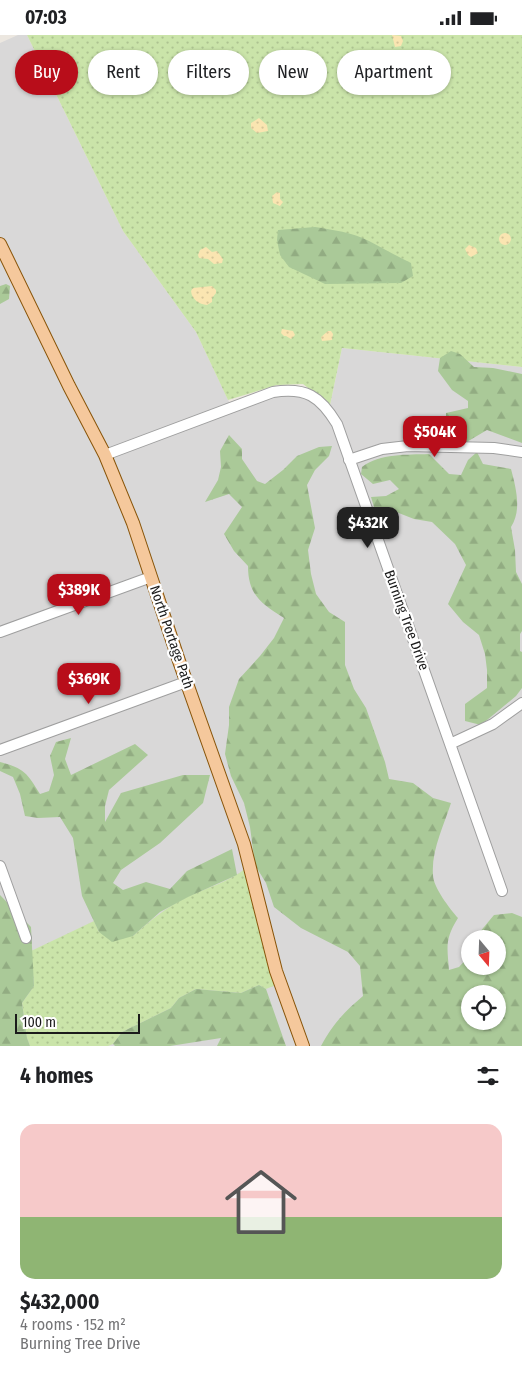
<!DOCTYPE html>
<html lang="en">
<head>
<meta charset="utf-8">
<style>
	:root { --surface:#fff; --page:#f2f2f2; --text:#202124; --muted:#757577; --accent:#b80d1a }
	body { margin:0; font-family:"Fira Sans Condensed",sans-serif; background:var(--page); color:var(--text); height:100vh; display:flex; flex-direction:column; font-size:19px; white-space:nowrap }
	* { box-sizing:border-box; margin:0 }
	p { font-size:16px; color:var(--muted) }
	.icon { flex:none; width:28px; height:28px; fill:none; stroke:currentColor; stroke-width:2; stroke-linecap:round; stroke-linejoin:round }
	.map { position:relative; height:1011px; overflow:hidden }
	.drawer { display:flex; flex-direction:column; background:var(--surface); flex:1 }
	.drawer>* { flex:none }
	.banner { position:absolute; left:15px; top:15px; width:492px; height:45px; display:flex; gap:10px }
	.needle { width:32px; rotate:161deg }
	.fabs { position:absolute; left:461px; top:895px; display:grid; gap:10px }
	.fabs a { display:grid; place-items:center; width:45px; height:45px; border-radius:50%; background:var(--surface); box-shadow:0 1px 4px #0004; font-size:25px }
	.scale { position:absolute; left:15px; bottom:12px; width:125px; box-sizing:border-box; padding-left:5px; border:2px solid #1b1b1b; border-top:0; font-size:14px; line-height:18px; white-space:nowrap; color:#1b1b1b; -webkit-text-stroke:4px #fff; paint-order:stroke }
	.price { position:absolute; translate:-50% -42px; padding:0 11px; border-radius:10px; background:var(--accent); color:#fff; font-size:16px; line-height:32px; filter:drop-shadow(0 1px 2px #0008) }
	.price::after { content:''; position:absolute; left:50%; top:30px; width:15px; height:11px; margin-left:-8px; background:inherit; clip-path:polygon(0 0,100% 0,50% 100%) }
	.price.current { background:#222; color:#fff }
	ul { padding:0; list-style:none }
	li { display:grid; align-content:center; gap:10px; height:265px; padding:0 20px }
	li span { display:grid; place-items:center; height:155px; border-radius:15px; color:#555 }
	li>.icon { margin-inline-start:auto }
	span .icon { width:90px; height:90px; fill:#fffc; stroke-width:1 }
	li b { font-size:21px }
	h2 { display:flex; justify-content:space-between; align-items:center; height:60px; padding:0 20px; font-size:21px }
	.tag { padding:0 18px; border-radius:22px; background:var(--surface); box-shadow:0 1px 4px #0004; font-size:18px; line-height:45px }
	.tag.current { background:var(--accent); color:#fff }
	.status { display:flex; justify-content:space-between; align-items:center; height:35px; padding:0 25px; background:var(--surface); direction:ltr }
	.status svg { height:14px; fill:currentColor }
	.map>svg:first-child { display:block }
</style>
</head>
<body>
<div class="status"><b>07:03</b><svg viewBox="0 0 49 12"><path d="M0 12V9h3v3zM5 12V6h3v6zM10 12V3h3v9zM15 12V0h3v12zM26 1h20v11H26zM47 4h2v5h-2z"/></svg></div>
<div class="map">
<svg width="522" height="1011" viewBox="0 0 522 1011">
	<defs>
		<pattern id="grass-dots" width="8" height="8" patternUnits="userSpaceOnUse" patternTransform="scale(1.25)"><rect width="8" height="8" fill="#cae4a9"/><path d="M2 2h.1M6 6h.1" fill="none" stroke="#adc391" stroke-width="1.8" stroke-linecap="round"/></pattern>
		<pattern id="forest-firs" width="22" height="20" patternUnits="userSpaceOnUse" patternTransform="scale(1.25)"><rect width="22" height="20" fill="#aac998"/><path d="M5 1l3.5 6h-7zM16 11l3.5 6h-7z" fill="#92ac82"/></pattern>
		<pattern id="sand-dots" width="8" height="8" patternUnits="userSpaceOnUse" patternTransform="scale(1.25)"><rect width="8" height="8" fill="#fae5b1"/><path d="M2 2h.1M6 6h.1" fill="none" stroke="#d6c498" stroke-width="1.8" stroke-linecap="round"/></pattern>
	</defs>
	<rect width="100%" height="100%" fill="#ece7e0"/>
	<path fill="#d9d8d8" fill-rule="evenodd" d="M18,0H27L123,196L196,297L231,371L250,364L302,356L329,375L342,313L522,332V1011H0V8ZM470,904H498V931H470ZM470,959H498V986H470Z"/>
	<path fill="url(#grass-dots)" d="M27,0H522V332L342,313L330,370L303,349L277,350L228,365L196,297L123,196Z
		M246,833L276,950L266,954L259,950L241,958L196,954L179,963L171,973L122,997L113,1009L108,1011H30L27,1003L22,968L34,951L31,916L94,886L99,897L133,901C151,885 165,873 187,862C206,853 229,847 246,833Z"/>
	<path fill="url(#forest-firs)" fill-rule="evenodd" d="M315,192C333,195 352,197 369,206C383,213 396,221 411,228L413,241L401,248L325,249L289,232L280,220L277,205L278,195Z
		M6,249L10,251L9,264L0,269V251Z
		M451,316L460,319L474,332L493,333L522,339V408L487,395L465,408L446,391V378L468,373V366L452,355L438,336L440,323Z
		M229,400L242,414V424L257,446L265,449L283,435L297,421L319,412L332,411L329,421L315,435L307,450L315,493L308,515L311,539L316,559L329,577L345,587V630L354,654L366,673L385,727L389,744L413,748L433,763L451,768C444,790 431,816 433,840C433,852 450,874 458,883C445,904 447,911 449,935L459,932L470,920V931H498V904H477L479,898L494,880L512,878L522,882V1011H321C333,989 344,977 363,961L360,931L348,917L301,893L274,872L266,848L255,830L250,792L244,768L231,741L225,719L229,690V672L239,644L260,621L274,603L284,583C261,568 248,560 248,531L234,516L224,499L242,472L229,459L205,467L218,445L221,432L220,416ZM470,959H498V986H470Z
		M477,417L483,429L511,434C516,453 522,475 511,492L515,515L516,537L522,549V596L520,599V616L522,617V653L516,661L481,690L465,686V669L487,653V635L485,619L479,600L463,587L448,569L466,530L455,509L432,487L414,484L386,473L374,472L371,462L386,461L399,454L390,445L373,449L361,439L362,432C380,418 407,420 429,419L449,439L461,440L468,425Z
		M71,703L65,724L71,740L135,709L148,720L109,755L105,771V787L121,758L183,740H210L203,768L160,808L121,835L113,848L123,855L146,847L170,854L187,836L232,814L237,840L188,862L160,877L133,901L112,907L99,897L82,861L73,803L60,782L38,783L25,781L20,759L13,742L0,736V727C24,733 28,739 40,759L49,756L54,740L50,721L56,707Z
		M0,860L31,892L34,951L22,968L27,1003L30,1011H0Z
		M259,950L266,954L286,1011H217L221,1003L170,1011H115L113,1009L122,997L171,973L179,963L196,954L241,958Z"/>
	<path fill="url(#sand-dots)" d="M392,0L401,1L403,6L401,11L395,12Z
		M385,46L388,48H392L395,53L391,59L387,58L381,52Z
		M259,83L267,90L268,96L257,98L251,93V88Z
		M277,157L280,158V164L283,167L280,171L273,168L272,161Z
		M499 204a6 6 0 1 1 12 0a6 6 0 1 1-12 0Z
		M469,210L476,213L478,218L471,222L468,220L465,214Z
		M206,212L212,217L217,216L223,224L222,228L214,229L208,224L199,223L198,220L200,215Z
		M212,251L216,255V258L212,263V267L207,270C199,269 192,265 191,256L193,253Z
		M282,294L293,296L295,300L291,304L286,301H284L281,298Z
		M328,296H331L333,299L332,305L322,306L321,302Z"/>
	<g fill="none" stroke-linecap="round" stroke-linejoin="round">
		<g stroke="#9f9f9f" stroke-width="12">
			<path id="minor" d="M105,420L273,357C306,352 320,361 337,389L502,856
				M349,425L382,414L408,411L494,413L522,417
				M0,597L151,542
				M450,709L493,689L522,668
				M0,715L186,647
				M0,831L26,903"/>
		</g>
		<g stroke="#885409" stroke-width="14">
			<path id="major" d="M0,209L69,351L105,420L133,488L179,626L244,809L276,936L303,1011"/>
		</g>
		<use href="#minor" stroke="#fff" stroke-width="10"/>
		<use href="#major" stroke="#f5c89c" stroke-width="12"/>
	</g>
	<g text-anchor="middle" stroke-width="4.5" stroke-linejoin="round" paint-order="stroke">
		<g font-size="14" fill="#1b1b1b" stroke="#fff">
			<text transform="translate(407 585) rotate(70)" y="5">Burning Tree Drive</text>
			<text transform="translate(172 602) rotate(71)" y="5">North Portage Path</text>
		</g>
	</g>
</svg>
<div class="fabs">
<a><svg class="needle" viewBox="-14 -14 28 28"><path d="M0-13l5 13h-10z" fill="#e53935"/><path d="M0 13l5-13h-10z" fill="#757577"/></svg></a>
<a><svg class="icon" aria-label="locate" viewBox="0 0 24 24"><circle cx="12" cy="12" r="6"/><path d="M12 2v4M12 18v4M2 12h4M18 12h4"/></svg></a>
</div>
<div class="scale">100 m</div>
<b class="price" style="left:435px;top:423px">$504K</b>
<b class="price current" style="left:368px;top:514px">$432K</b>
<b class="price" style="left:79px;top:581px">$389K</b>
<b class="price" style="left:89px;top:670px">$369K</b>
<div class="banner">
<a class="tag current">Buy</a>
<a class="tag">Rent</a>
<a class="tag">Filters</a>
<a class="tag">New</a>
<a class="tag">Apartment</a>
</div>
</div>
<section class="drawer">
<h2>4 homes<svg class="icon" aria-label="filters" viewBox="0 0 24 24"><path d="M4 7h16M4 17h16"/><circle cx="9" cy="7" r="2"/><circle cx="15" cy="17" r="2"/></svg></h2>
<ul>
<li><span style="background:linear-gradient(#f6c9c9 60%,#8fb573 0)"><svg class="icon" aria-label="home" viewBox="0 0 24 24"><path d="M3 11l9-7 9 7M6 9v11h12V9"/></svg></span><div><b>$432,000</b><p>4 rooms · 152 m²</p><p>Burning Tree Drive</p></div></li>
</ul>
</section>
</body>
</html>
